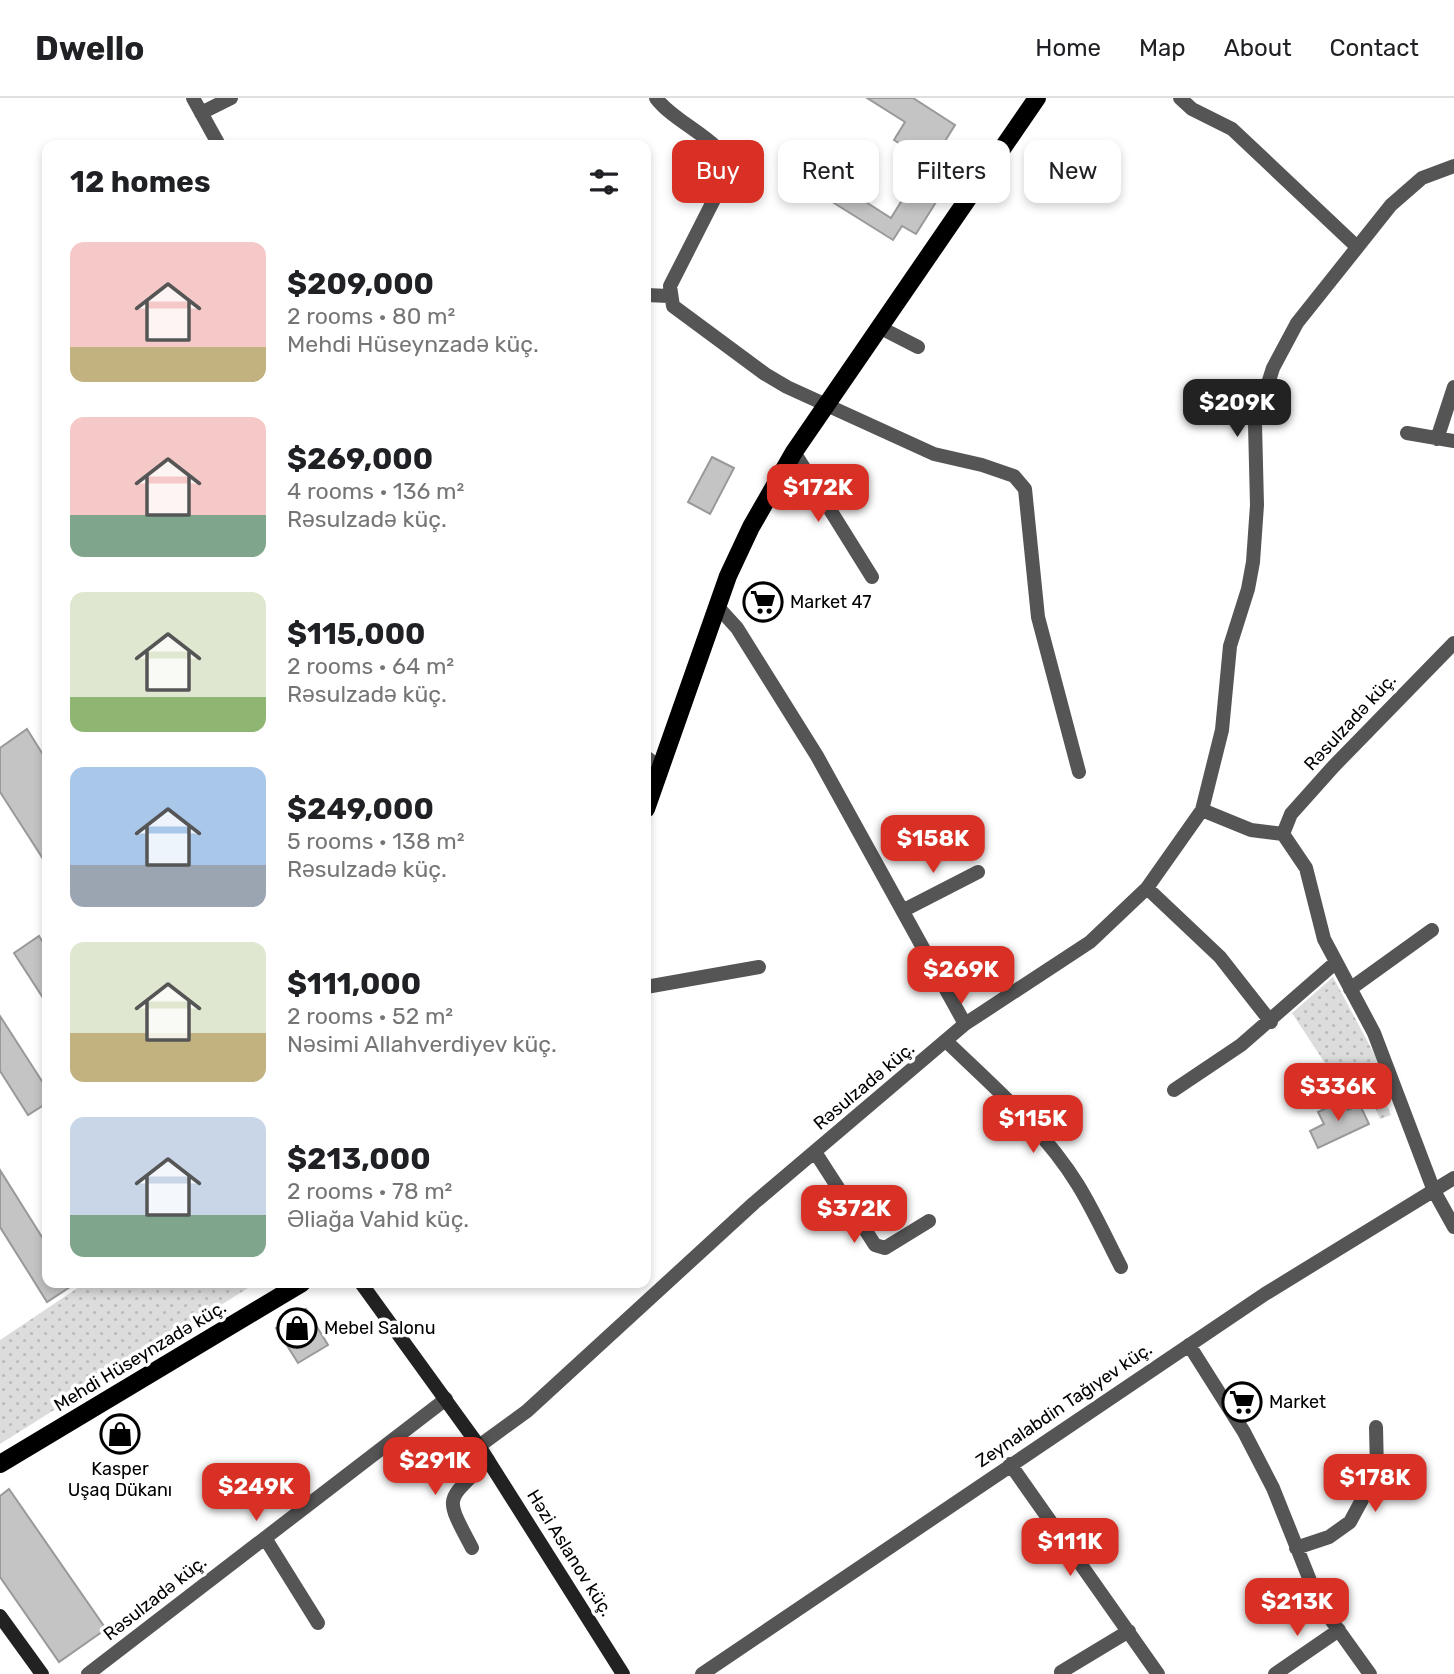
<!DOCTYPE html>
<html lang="en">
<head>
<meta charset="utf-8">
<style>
	:root { --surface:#fff; --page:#f2f2f2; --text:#202124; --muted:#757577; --line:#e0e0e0; --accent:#d93025 }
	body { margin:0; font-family:Rubik,sans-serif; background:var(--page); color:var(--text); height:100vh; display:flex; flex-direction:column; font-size:26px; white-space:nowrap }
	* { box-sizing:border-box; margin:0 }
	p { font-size:23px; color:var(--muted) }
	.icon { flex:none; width:38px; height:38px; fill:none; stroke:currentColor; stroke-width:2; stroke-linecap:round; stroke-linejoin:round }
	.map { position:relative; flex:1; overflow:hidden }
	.drawer { position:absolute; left:42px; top:42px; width:609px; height:1148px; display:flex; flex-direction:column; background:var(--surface); border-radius:14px; box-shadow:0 4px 10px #0003 }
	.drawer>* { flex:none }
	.guide { position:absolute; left:672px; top:42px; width:665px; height:63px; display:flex; gap:14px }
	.price { position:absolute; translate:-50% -60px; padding:0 16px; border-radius:14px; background:var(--accent); color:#fff; font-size:23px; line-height:46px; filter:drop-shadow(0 2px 4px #0008) }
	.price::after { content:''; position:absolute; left:50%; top:42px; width:21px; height:16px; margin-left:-10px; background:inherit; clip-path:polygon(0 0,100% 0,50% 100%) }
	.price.current { background:#222; color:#fff }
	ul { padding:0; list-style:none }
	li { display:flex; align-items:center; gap:21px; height:175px; padding:0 28px }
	li span { display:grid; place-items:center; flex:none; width:196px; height:140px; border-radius:14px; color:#555 }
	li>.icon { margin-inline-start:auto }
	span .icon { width:84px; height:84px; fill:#fffc; stroke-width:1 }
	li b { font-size:30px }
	h2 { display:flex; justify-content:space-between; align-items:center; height:84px; padding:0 28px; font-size:30px }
	.tag { padding:0 24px; border-radius:14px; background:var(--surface); box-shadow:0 4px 10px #0003; font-size:24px; line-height:63px }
	.tag.current { background:var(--accent); color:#fff }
	header { display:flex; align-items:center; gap:42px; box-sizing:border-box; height:98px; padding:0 35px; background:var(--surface); border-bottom:2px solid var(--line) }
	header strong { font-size:33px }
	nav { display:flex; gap:38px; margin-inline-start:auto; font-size:24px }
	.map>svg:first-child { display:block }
</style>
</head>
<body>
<header>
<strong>Dwello</strong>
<nav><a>Home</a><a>Map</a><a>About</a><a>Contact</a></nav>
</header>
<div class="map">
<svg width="1454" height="1576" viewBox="0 0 1454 1576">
	<defs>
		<pattern id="park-dots" width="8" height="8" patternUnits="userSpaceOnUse" patternTransform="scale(1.75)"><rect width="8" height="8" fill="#dcdcdc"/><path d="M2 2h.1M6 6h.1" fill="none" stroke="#bbb" stroke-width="1.8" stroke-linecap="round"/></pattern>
	</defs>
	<rect width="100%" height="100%" fill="#fff"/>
	<path fill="url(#park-dots)" d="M1333,879L1378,963L1373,974L1391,1017L1380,1021L1360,975L1338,985L1292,915Z
		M85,1185H256L0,1346V1242Z"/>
	<path fill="#c4c4c4" stroke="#999" stroke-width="2" d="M867,0H913L955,27L937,56L958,69L916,136L902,128L893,142L802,85L829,43L864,65L847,92L891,120L926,63L894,42L905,24Z
		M712,359L734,370L710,416L688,404Z
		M27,631L47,663V767L0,694V650Z
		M39,838L47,851V906L14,855Z
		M0,918L47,991V1005L28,1017L0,973Z
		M1343,1002L1348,1012L1360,1007L1369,1026L1318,1050L1310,1033L1324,1026L1318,1014Z
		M0,1072L47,1147V1185H76L47,1204L0,1129Z
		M306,1211L328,1247L298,1265L276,1230Z
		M9,1391L106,1531L59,1564L0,1479V1398Z"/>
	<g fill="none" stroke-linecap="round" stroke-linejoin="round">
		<path stroke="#555" stroke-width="14" d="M193,0L219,47
			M656,0C675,26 727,44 729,72L670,188L673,208L765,276L787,289L934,356L982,367L1014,378L1025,391L1038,519L1079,674
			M1180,0L1192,11L1232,31L1356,148
			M201,15L231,0
			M646,197L669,198
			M879,229L918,249
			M1407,335L1454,343
			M1437,341L1454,289
			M794,354L872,479
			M717,508L737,530L817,658L965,926
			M646,659L660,670
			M1202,712L1222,632L1230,548L1248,491L1253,464L1257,407L1255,326L1273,270L1297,225L1391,107L1422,80L1454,68
			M1283,736L1306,770L1324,841L1374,935L1434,1093L1454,1129
			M1147,790L1220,859L1271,924
			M904,812L978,774
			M646,889L759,869
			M1350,891L1432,832
			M947,944C993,988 1045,1033 1078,1087C1094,1113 1107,1142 1121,1169
			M1174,992L1241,947L1335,865
			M815,1054L875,1147L885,1150L929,1123
			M1189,1247L1244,1334L1273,1390L1319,1505L1370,1576
			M479,1348L527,1313L754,1105L965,926L1090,844L1147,790L1202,712L1251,732L1283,736L1291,716L1333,669L1454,545
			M1010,1366L1158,1576
			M265,1440L318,1525
			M472,1450C443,1395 446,1405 488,1362
			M1296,1450L1329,1439L1350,1424L1377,1374L1376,1329
			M1061,1574L1129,1533
			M88,1576L446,1301
			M702,1576L1265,1196L1454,1080
			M1275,1576L1339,1532"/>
		<path stroke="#222" stroke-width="14" d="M361,1185L479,1348L623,1576
			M0,1518L42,1576"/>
		<path stroke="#000" stroke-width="18" d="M646,711L728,478L751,429L794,354L1037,0
			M0,1366L302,1185"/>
	</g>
	<defs>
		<g id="supermarket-ring" transform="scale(2.0125)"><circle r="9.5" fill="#fff" stroke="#000" stroke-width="1.5"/><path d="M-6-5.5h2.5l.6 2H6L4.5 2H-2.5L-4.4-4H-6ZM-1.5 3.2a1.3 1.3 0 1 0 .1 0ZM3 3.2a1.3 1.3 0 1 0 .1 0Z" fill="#000"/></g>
		<g id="shop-ring" transform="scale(2.0125)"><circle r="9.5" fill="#fff" stroke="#000" stroke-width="1.5"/><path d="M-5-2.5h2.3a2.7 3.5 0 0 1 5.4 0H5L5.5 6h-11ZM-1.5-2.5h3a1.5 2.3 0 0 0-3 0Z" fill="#000"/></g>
	</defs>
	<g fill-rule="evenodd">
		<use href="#supermarket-ring" x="763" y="504"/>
		<use href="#shop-ring" x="297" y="1230"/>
		<use href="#supermarket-ring" x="1242" y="1304"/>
		<use href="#shop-ring" x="120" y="1336"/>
	</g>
	<g text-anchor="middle" stroke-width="7" stroke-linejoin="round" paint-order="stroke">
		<g font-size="18" fill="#000" stroke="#fff" text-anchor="start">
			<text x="790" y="510">Market 47</text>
			<text x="324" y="1236">Mebel Salonu</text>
			<text x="1269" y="1310">Market</text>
			<text x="120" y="1377" text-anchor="middle">Kasper<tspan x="120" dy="21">Uşaq Dükanı</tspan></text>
		</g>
		<g font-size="18" fill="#000" stroke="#fff">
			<text transform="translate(1350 624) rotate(-47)" y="6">Rəsulzadə küç.</text>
			<text transform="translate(864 988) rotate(-40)" y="6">Rəsulzadə küç.</text>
			<text transform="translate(140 1258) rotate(-31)" y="6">Mehdi Hüseynzadə küç.</text>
			<text transform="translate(1064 1307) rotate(-34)" y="6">Zeynalabdin Tağıyev küç.</text>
			<text transform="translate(570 1455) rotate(58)" y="6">Həzi Aslanov küç.</text>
			<text transform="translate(155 1500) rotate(-38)" y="6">Rəsulzadə küç.</text>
		</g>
	</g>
</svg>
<b class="price current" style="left:1237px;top:341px">$209K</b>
<b class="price" style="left:818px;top:426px">$172K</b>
<b class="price" style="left:933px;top:777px">$158K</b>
<b class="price" style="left:961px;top:908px">$269K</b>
<b class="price" style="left:1338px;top:1025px">$336K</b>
<b class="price" style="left:1033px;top:1057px">$115K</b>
<b class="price" style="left:854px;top:1147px">$372K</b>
<b class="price" style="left:435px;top:1399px">$291K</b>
<b class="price" style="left:1375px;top:1416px">$178K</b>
<b class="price" style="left:256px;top:1425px">$249K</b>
<b class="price" style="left:1070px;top:1480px">$111K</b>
<b class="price" style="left:1297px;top:1540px">$213K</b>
<div class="guide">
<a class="tag current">Buy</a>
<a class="tag">Rent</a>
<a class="tag">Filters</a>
<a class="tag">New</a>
</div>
<section class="drawer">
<h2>12 homes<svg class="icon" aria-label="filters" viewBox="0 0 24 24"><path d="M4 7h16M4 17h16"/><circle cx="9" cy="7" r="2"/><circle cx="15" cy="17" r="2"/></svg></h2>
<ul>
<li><span style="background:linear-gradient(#f6c9c9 75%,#c2b280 0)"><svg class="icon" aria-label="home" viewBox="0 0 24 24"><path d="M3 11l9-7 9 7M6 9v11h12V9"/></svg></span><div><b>$209,000</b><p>2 rooms · 80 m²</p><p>Mehdi Hüseynzadə küç.</p></div></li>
<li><span style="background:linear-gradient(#f6c9c9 70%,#7fa58c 0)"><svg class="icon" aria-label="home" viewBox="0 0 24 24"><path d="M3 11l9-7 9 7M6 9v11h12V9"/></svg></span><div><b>$269,000</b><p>4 rooms · 136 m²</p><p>Rəsulzadə küç.</p></div></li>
<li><span style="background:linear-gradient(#dfe7d0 75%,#8fb573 0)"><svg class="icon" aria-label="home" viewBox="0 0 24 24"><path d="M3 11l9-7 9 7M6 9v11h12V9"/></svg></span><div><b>$115,000</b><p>2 rooms · 64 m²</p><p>Rəsulzadə küç.</p></div></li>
<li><span style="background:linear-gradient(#a9c7e8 70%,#9aa5b1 0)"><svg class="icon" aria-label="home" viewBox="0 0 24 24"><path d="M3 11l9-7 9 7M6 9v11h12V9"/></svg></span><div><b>$249,000</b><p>5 rooms · 138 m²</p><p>Rəsulzadə küç.</p></div></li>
<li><span style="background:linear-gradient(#dfe7d0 65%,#c2b280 0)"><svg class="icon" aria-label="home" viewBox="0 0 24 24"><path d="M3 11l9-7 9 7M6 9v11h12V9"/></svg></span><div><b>$111,000</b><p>2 rooms · 52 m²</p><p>Nəsimi Allahverdiyev küç.</p></div></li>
<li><span style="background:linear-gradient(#c9d6e8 70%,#7fa58c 0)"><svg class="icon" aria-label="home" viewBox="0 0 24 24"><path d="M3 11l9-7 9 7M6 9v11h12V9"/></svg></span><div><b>$213,000</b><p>2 rooms · 78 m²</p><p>Əliağa Vahid küç.</p></div></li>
</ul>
</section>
</div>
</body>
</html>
